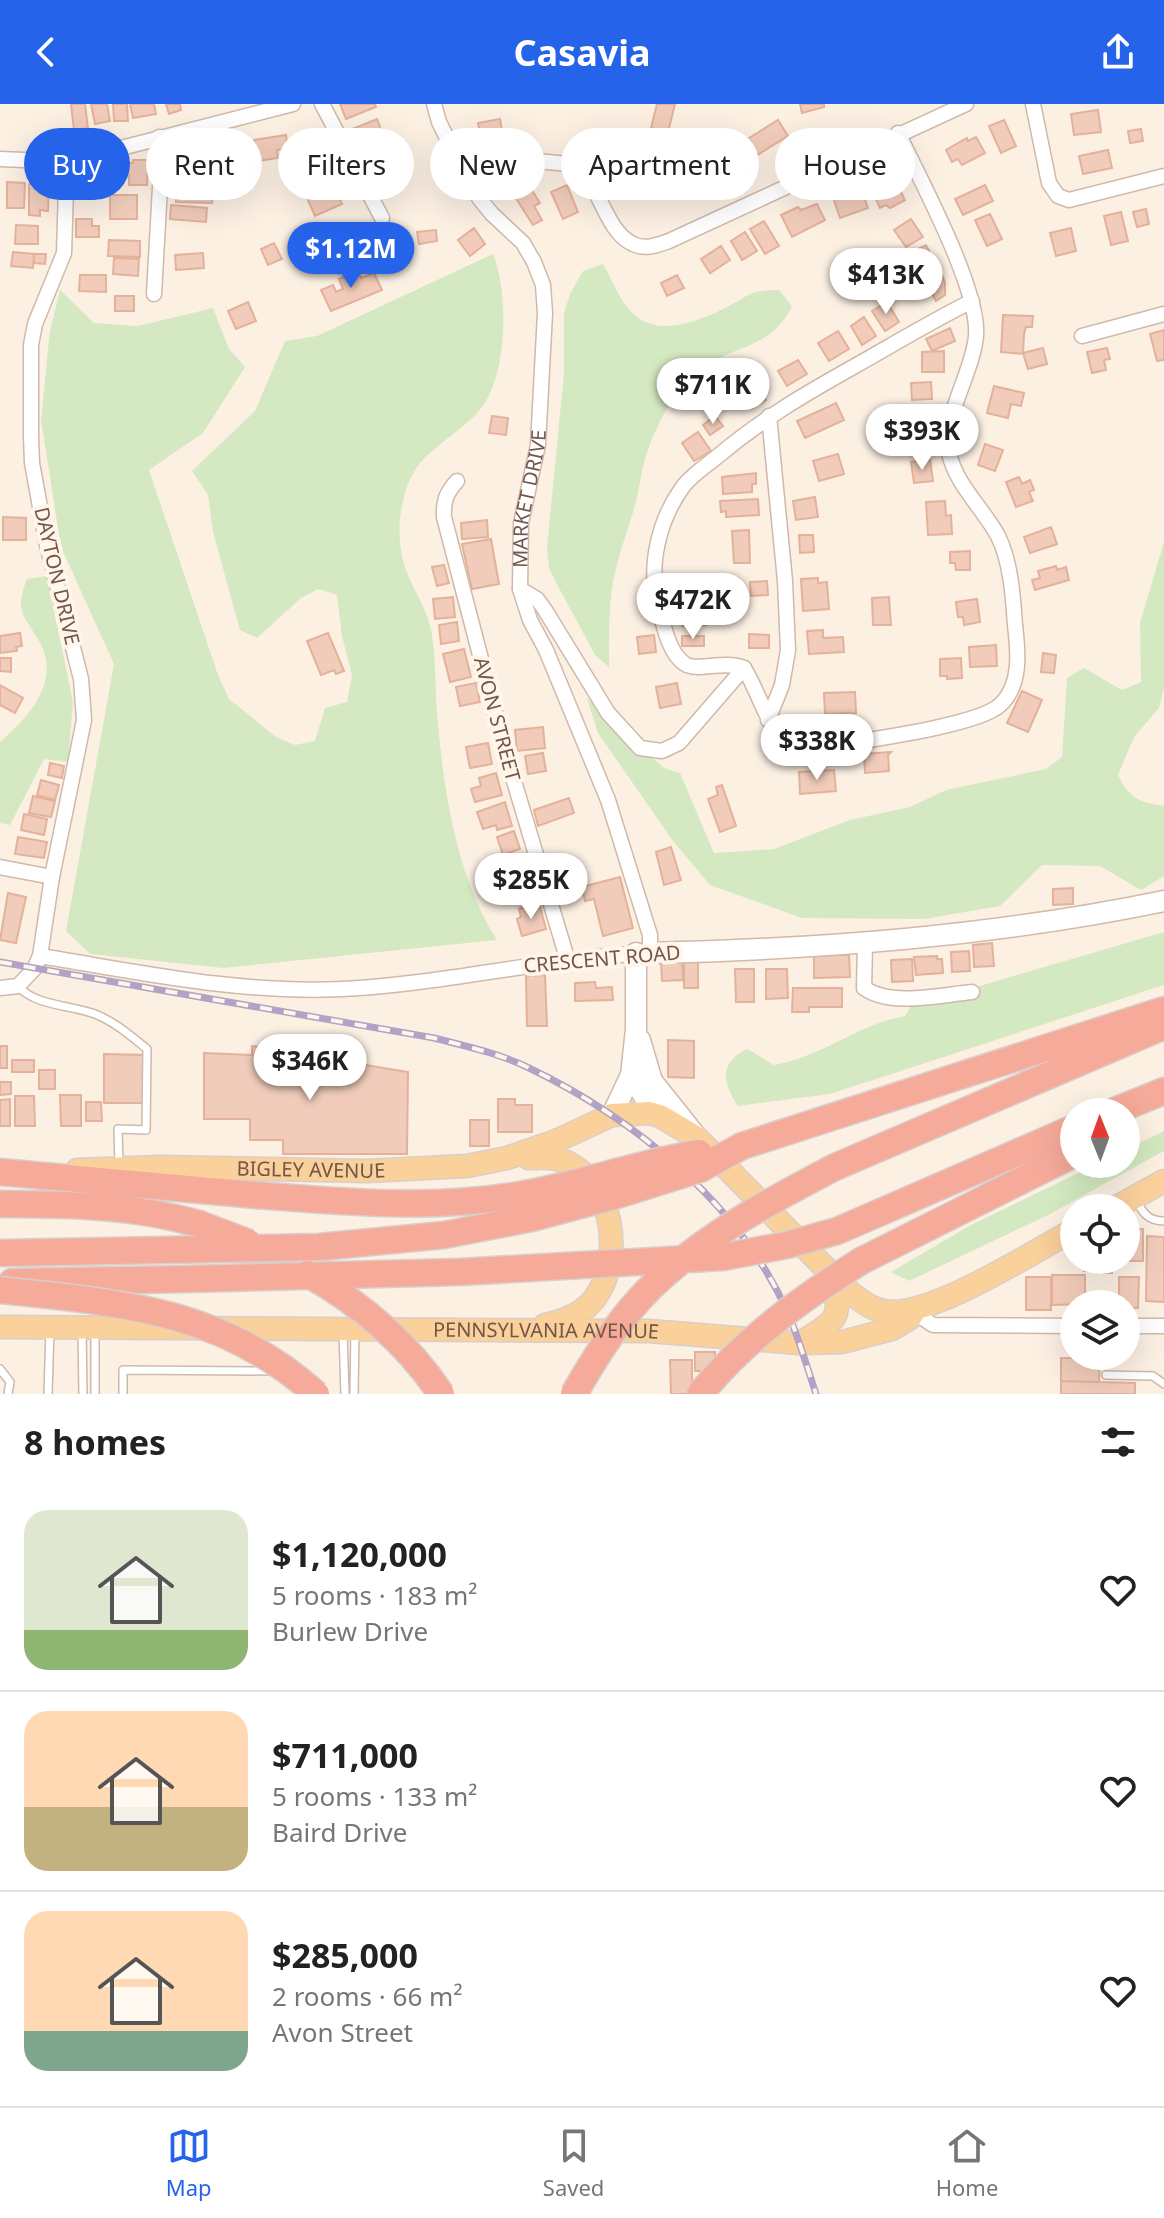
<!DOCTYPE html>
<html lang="en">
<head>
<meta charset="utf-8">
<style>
	:root { --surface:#fff; --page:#f2f2f2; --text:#222; --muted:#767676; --line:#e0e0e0; --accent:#2563eb }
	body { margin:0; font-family:"Noto Sans",sans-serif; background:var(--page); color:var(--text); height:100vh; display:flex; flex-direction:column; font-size:30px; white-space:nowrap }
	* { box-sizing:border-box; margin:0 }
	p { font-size:26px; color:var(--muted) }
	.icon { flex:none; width:44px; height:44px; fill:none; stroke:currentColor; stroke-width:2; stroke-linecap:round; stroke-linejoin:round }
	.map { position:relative; height:1290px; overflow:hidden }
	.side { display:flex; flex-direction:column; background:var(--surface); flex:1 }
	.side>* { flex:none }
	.hud { position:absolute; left:24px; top:24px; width:1116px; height:72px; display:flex; gap:16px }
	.needle { width:52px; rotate:359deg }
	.tools { position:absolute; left:1060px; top:994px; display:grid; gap:16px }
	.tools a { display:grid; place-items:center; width:80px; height:80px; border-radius:50%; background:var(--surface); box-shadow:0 8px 32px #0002; font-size:40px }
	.price { position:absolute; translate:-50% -68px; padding:0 18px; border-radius:28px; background:#fff; color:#222; font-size:26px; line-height:52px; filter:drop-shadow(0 2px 4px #0008) }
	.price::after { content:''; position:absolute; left:50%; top:48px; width:24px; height:18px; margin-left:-12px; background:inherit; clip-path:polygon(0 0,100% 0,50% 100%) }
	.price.current { background:var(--accent); color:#fff }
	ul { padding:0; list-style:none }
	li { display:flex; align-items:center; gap:24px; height:200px; padding:0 24px }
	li+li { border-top:2px solid var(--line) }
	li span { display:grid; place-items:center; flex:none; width:224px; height:160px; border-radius:24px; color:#555 }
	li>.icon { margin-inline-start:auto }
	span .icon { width:96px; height:96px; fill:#fffc; stroke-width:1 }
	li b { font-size:34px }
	h2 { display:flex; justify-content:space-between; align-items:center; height:96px; padding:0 24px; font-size:34px }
	.pill { padding:0 28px; border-radius:36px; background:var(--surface); box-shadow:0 8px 32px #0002; font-size:28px; line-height:72px }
	.pill.current { background:var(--accent); color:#fff }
	header { display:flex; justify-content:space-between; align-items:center; height:104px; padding:0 24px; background:var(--accent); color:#fff; font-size:36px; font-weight:700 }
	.menu { display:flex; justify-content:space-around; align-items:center; height:112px; border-top:2px solid var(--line); background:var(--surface); font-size:22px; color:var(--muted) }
	.menu a { display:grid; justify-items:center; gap:4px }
	.menu .current { color:var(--accent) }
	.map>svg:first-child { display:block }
</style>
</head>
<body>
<header><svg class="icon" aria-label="back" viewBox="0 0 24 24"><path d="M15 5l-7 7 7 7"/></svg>Casavia<svg class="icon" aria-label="share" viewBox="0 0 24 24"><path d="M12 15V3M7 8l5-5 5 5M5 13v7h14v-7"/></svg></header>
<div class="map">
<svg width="1164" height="1290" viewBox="0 0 1164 1290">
	<rect width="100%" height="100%" fill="#fcf0e3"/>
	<path fill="#d4e9c1" d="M493,150C509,189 508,274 479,307C449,340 413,347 403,397C398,417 398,443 405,463C412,484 426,503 431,525C436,552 435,582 437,610C444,687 455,769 497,836L223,864L90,850L66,827L114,560L61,443L41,316L50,226L60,186L94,219L138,222L213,204L229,245L245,263L203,329L149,366L218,571L229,595L276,633L295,641L315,637L325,604L347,598L352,571L342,532L337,491L318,485L301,494L257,534L240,526L213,428L208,391L192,367L255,307L285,237L317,232Z
		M603,160C611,173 617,190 627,203C652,235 692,220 723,205C747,193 750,185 779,186L792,202C770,248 729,240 695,270C671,291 652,329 644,359C640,373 639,387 635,401C630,421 622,440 617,460C608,493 609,529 609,563L595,551L558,482L549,464L547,444L564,269V209L570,190L583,167Z
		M1164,438V584L1159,604L1134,633L1118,671C1129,694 1139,698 1164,702V772L1141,786L1100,762L1042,761L1000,802L924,815L802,814L710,781L673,737L598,629L587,594L664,664L680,669L714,749L774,745L850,716L910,703L946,686L1046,665L1062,653L1067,574L1084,564L1122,586L1141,578L1140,519Z
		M47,472L73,598L68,658L44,655L10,721L0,719V638C26,616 59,581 42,543C28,513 12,512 27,475Z
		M1164,828V881L830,990L738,1002C723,980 718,959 747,945L774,961C824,952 856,921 905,912L911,902Z
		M1164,1027V1047L1048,1111L909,1177L891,1168L969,1122L1097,1060H1126V1046Z"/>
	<path fill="#f1ccba" stroke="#e4b19b" stroke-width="2" d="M71,0H85L88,24L74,26Z
		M91,0H107L110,17L95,20Z
		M113,0H127L128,17H114Z
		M130,0H154L156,10L133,14Z
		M166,0H180L181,6L169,10Z
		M340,0H375L376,3L346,15Z
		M657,0H675L668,28L651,24Z
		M800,0H824V3L802,9Z
		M1098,6L1101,28L1074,31L1071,10Z
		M377,15L383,31L358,41L352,25Z
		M500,15L505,43L483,47L478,19Z
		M778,16L788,32L751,55L741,39Z
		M1004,16L1016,42L1001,49L989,22Z
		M1141,25L1143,37L1130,39L1128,27Z
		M286,31L288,45L277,46L278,54L258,57L254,36Z
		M665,31L678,74L662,79L649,36Z
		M976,33L985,49L962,61L958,55L952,58L946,46L967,34L968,37Z
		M732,44L740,60L703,79L695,62Z
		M1108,46L1112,64L1083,70L1079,52Z
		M322,52L333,73L305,88L293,67Z
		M133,56H148L147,81H129V71H121V58L133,59Z
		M177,57L209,58L208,82L177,81Z
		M886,59L905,96L890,104L886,101L880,104L870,83L877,79L870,67Z
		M525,75L540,99L534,102L542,116L533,121L510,85Z
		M7,78L25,79L24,104H7Z
		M29,80H49L48,107L40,106V112L29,111Z
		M567,81L578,108L563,115L551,88Z
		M985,81L993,97L963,111L955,95Z
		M334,82L342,100L315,112L307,94Z
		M860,83L868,104L840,114L833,93Z
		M176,84L213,85L212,99L176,98Z
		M110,91H137V115H110Z
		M817,100L825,116L792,133L781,111L798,103L801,106Z
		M171,101L207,104L206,118L170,115Z
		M1146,105L1149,120L1137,123L1133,108Z
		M1121,108L1128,137L1111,141L1104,112Z
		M990,110L1002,135L987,142L975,116Z
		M76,115H92V122H99V133H76Z
		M911,115L923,133L906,143L894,126Z
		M764,117L779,142L765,150L750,125Z
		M16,121L38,122V140H15Z
		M474,124L485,140L470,152L458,136Z
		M1071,124L1076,147L1056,152L1050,129Z
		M436,126L437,137L419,140L417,128Z
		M745,128L757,147L742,156L731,137Z
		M109,136L140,137V153L108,152Z
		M274,139L282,155L268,161L261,145Z
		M926,141L934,157L918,164L910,149Z
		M721,142L730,156L710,169L701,155Z
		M13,148L34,150L33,164L11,162Z
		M203,149L204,164L176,166L175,151Z
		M34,150H46L45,160L34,159Z
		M114,154L139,155L138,172L113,170Z
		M358,167L361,174L374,169L382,186L331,207L321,186L333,181L336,188L343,185L339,175Z
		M80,171H106V188L79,187Z
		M677,171L684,184L667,192L661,179Z
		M942,171L945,179V191L936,197L926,179Z
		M115,192H134V207H115Z
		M248,198L256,217L236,225L228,207Z
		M887,198L899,218L885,227L872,207Z
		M1003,211L1033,212L1032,223H1026L1024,230L1023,250L1001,248Z
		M864,213L876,232L862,241L851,222Z
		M950,224L955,237L932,247L926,235Z
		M1164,226V256L1157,257L1150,230Z
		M838,227L849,245L829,257L818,239Z
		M1043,244L1047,260L1028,265L1023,249Z
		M1107,244L1110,255L1104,256L1106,266L1092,269L1087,248Z
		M944,247V268H922V248Z
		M798,256L807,270L787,282L778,267Z
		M754,276L766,296L753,304L741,285Z
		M931,278L932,295L912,296L911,279Z
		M994,282L1024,289L1021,302L1011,300L1008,314L987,309Z
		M836,299L844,316L805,334L797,317Z
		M492,312L508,314L506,331L489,329Z
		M715,312L723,322L710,331L703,321Z
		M905,322H924V342H905Z
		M698,328L711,347L694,357L682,339Z
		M985,340L1003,346L995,367L978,361Z
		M838,350L844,370L819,377L813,357Z
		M930,356L933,377L914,379L911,358Z
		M756,369V380H752V388L723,390L722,373Z
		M1019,373L1022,380L1030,376L1034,386L1029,388L1033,397L1016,403L1006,378Z
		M815,393L818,413L796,416L793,397Z
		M758,395L759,411L726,413V407L721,408L720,397Z
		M945,397L946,412L951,411L952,430L928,431L926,398Z
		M3,413L26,414V436H3Z
		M487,416L488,433L462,435L461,419Z
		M1051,423L1057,440L1030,449L1024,433Z
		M749,426L750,459H734L732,427Z
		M799,431H813L814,448L800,449Z
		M491,435L499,480L472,485L462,440Z
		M970,447V466H956L955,459H950V448Z
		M444,461L449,479L437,482L432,463Z
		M1056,462L1057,466L1066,463L1069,476L1035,486L1032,476L1040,474L1038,467Z
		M710,474L711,482H715L716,493L681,494L680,475Z
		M818,474V479L827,478L829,505L803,507L801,475Z
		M767,477L768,491L751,492L750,478Z
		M453,493L455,513L435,515L433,495Z
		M889,493L891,521H873L872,494Z
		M977,495L980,518L964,521L963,513H958L956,498Z
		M705,505L706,521L683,522V506Z
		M457,518L459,537L441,540L439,521Z
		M823,526V534L843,533L844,548L809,550L807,527Z
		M20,529L22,542L16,543L17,547L0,549V532Z
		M328,529L344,567L336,570L334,566L321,571L307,537Z
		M749,530L769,531V544H749Z
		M654,531L656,548L639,550L637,533Z
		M682,532H704V542H682Z
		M996,541L997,562L970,563L969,543Z
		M464,545L471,573L450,578L443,550Z
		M1043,549L1056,551L1054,569L1041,568Z
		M0,554H11V568L0,567Z
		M961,554L962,574L947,575V572H940V555Z
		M476,579L480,598L460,602L456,583Z
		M677,579L681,600L660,604L656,583Z
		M0,581L23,594L15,609L0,601Z
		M1022,587L1042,596L1028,628L1007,619Z
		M855,588L856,609L825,610L824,589Z
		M543,623L545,644L517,647L515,626Z
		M488,639L492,660L470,664L466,643Z
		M891,648L888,651L889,667L865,669L864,650Z
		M543,649L546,667L528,670L525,652Z
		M50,659L64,662L62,674L48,671Z
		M834,666L836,687L800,690L799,668Z
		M496,669L502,691L475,698L471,685L481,682L479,674Z
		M41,676L59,681L55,696L37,691Z
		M722,681L736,722L720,728L708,695L718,691L716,683Z
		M33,692L55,697L51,713L29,709Z
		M569,694L574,709L538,722L534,706Z
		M505,698L512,722L497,726L496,721L483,725L477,708Z
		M24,710L47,715L44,731L21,726Z
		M514,727L520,745L503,751L497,733Z
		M18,733L47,738L44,754L15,750Z
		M671,743L681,776L664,781L656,748Z
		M620,773L633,824L603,832L594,795L585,797L582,783Z
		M1073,784V800L1053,801V785Z
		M8,789L26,793L16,839L0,836Z
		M528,802L529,805L540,803L546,825L522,832L517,815L521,813L519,805Z
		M992,839L994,862L974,863L973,841Z
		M969,847L970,867L952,868L951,848Z
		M814,851H849L850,873L814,874Z
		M937,852V855H942L943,869L916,871L914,853Z
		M912,855L913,877L892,878L891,856Z
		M682,856L683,876L662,877L661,857Z
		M684,858H698V884H684Z
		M735,865H754V898H736Z
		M766,865H787L788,894L766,895Z
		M545,871L547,922H527L526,872Z
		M595,878L596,884L612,883L613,896L575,897V879Z
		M793,884H842V903H809V908H792Z
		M668,936L694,937V974L668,973Z
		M0,942H7V964H0Z
		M252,942L408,968L407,1050H283V1036H250V1015H204V949L252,951Z
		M104,950L146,951V999H104Z
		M12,956H34V968H12Z
		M39,966H55V985H39Z
		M0,978H11V990L0,991Z
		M60,991H81V1022H61Z
		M15,992H34L35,1022H15Z
		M10,995V1022H0V996Z
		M498,995H515V1001H532V1028H498Z
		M86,998H101L102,1017H86Z
		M470,1016H489V1042H470Z
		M1126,1125H1143V1157H1115L1126,1156Z
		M1147,1132L1164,1133V1198L1146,1197Z
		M1084,1156H1097V1167H1084Z
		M1097,1156H1112V1169H1097Z
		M1052,1171H1085V1200L1052,1201Z
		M1026,1173H1051V1206H1026Z
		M1119,1173H1139L1138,1204H1126V1200H1119Z
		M695,1248H715V1267H695Z
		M1061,1254H1100L1099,1278L1061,1277Z
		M670,1256H692V1290H671Z
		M1061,1277L1135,1279V1290H1061Z"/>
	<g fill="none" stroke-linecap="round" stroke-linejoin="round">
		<g stroke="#cfb9ac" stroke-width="10">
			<path id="lane" d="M19,883C36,902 71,901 95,910C115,918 131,932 147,945L146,1026L118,1025L119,1062
				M1135,1095C1143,1109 1148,1117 1164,1117
				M82,1226L83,1290
				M95,1228V1290
				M343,1228L345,1290
				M0,1265L10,1278L8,1290
				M1106,1271L1153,1272L1164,1280
				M48,1290L50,1225
				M123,1290V1266L273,1267
				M354,1290L355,1228"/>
		</g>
		<g stroke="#cfb9ac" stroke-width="17">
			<g id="street">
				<path d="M322,0L382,114"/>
				<path d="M1033,0L1049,79L1058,92L1069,96L1164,72"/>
				<path d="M0,55L48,57L82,54L293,0"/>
				<path d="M477,72C500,61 522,55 548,58C555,59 567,59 573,62C600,75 603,126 633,140C645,146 658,141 669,137L966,0"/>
				<path d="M154,190L162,48L159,33"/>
				<path d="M1082,232L1164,210"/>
				<path d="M457,377C446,389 443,398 444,413L505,647L567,854"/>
				<path d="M520,485L537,495L545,506L608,609L640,644L662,647L679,639L744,564C767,602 763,631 813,645C851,638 976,623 1000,601C1022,581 1018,547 1015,521C1013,493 1011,458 998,432C983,404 956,381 949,349C942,313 973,268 976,232C980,186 920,75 898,29"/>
				<path d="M744,564C724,556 697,568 685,560C668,549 663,518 658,500C648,462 659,416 682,384C690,372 706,362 718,352C762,315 805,290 855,262C894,240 932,217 972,197"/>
				<path d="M768,616L782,581L788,546L785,477L769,312"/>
				<path d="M0,763L52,773"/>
				<path d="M865,840L864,884C891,903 940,891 972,888"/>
				<path id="s1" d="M40,852C140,868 240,890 342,885C445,880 546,854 650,849V831L608,696L546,546L530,516L520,485L521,419L538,341L545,209L543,181L534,158L523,139L492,110L479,94L477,72L453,46L439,18L434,0"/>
				<path d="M0,884L18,882L34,865L40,852L52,773L84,616L81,575L47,441L32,359L31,332V241L35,220L64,149L66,84L64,57"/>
				<path d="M916,1205L918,1211L933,1221L1074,1222"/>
				<path d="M1126,1222H1164"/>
			</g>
		</g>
		<g stroke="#d2b9a9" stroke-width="23">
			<path id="secondary" d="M650,849C823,845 994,832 1164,797
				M640,936L652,977L695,1031
				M631,971L645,994L660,1012
				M612,1011L631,971L636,925V849"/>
		</g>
		<g stroke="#d8cfcc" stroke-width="25">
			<g id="primary">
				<path d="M528,1054C543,1054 557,1052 570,1060C613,1083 623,1151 597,1191C586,1209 564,1217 545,1221"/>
				<path id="s2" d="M77,1066L160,1063L367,1067L467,1062L507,1054L556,1037L612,1011L649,1009L660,1012L697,1034L847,1186C858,1194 869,1205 884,1207C928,1216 1032,1148 1074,1126"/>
				<path d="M1115,1104L1164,1077"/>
				<path id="s3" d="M0,1223L649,1227L799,1239L842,1238L892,1225L910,1214L915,1206"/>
				<path d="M800,1239C838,1216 844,1214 831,1169"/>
			</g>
		</g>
		<g stroke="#d8cfcc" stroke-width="29">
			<path id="highway" d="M1112,1008L1164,987
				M742,1042L1164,906
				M835,1063L1164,922
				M0,1068L256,1091
				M0,1100C67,1100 134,1101 199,1120
				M837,1127L1074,1024
				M861,1157L1074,1050
				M12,1178L188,1175"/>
		</g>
		<use href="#lane" stroke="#fff" stroke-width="7"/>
		<use href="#street" stroke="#fff" stroke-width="14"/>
		<use href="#secondary" stroke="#fff" stroke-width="20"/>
		<use href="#primary" stroke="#fad09b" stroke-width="22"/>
		<use href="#highway" stroke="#f6ab9a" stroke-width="26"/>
		<g stroke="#b2a2c5" stroke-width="7">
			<path id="rail" d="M0,858L434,934C465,942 498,949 527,963C634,1014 739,1099 788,1209C799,1235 807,1263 816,1290"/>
		</g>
		<use href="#rail" stroke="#fff5e9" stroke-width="4" stroke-dasharray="12" stroke-linecap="butt"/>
		<g stroke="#d8cfcc" stroke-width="29" stroke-linecap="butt">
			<path id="highway-bridge" d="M256,1091C344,1098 432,1106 519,1091C580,1081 638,1059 699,1049
				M199,1120L249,1139
				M0,1149L319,1143L444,1131L532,1114L614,1092L700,1065L742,1042
				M308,1170C360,1199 408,1240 441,1290
				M188,1175L459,1168L723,1153L787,1141L837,1127
				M0,1186C121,1199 221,1205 316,1290
				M574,1290C598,1248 626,1204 663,1172C715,1126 774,1095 835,1063
				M700,1290C745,1235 801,1195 861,1157"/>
		</g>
		<use href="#highway-bridge" stroke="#f6ab9a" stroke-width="26"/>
	</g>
	<g text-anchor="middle" stroke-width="8" stroke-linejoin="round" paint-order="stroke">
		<g font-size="20" fill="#735549" stroke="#fff5e9">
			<text dy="7" stroke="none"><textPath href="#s1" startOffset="1094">MARKET DRIVE</textPath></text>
			<text transform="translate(57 472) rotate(77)" y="7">DAYTON DRIVE</text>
			<text transform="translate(497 615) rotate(75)" y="7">AVON STREET</text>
			<text transform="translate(602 855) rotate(-5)" y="7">CRESCENT ROAD</text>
			<text dy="7" stroke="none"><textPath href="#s2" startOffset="234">BIGLEY AVENUE</textPath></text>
			<text dy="7" stroke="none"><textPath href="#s3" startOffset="546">PENNSYLVANIA AVENUE</textPath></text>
		</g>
	</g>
</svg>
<div class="tools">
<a><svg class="needle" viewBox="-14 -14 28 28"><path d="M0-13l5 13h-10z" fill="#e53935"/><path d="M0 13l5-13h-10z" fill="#767676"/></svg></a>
<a><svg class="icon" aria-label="locate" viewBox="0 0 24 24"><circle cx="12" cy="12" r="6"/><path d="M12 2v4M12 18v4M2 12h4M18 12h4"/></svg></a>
<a><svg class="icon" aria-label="layers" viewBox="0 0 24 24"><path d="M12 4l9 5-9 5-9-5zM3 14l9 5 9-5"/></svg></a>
</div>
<b class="price current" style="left:351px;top:186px">$1.12M</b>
<b class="price" style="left:886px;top:212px">$413K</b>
<b class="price" style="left:713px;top:322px">$711K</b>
<b class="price" style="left:922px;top:368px">$393K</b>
<b class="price" style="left:693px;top:537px">$472K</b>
<b class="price" style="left:817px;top:678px">$338K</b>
<b class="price" style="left:531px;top:817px">$285K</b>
<b class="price" style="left:310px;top:998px">$346K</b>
<div class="hud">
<a class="pill current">Buy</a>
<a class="pill">Rent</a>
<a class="pill">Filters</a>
<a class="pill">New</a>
<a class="pill">Apartment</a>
<a class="pill">House</a>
</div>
</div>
<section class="side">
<h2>8 homes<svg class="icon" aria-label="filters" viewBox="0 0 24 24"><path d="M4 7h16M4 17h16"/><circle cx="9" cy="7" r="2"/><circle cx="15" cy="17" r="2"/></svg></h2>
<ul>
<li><span style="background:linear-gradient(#dfe7d0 75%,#8fb573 0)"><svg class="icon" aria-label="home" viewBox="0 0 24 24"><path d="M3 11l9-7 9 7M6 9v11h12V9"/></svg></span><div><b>$1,120,000</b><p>5 rooms · 183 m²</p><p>Burlew Drive</p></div><svg class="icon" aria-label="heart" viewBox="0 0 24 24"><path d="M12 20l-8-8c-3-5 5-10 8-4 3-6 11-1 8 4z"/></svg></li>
<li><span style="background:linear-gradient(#ffd9b3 60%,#c2b280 0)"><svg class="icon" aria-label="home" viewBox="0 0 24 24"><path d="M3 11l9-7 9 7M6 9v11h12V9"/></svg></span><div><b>$711,000</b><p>5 rooms · 133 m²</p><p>Baird Drive</p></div><svg class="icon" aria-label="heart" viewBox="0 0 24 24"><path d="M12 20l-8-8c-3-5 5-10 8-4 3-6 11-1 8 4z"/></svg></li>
<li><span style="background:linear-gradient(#ffd9b3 75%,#7fa58c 0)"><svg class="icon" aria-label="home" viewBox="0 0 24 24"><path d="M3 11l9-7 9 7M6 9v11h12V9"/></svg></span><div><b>$285,000</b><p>2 rooms · 66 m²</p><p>Avon Street</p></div><svg class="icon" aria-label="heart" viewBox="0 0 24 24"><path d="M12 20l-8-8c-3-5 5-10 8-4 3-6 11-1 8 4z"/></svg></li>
</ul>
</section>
<nav class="menu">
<a class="current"><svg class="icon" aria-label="map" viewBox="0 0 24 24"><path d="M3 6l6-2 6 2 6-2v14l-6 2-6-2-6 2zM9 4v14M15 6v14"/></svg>Map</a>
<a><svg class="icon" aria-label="saved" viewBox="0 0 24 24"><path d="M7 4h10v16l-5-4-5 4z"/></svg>Saved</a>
<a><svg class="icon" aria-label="home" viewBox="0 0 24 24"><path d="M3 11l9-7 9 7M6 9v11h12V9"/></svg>Home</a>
</nav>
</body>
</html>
